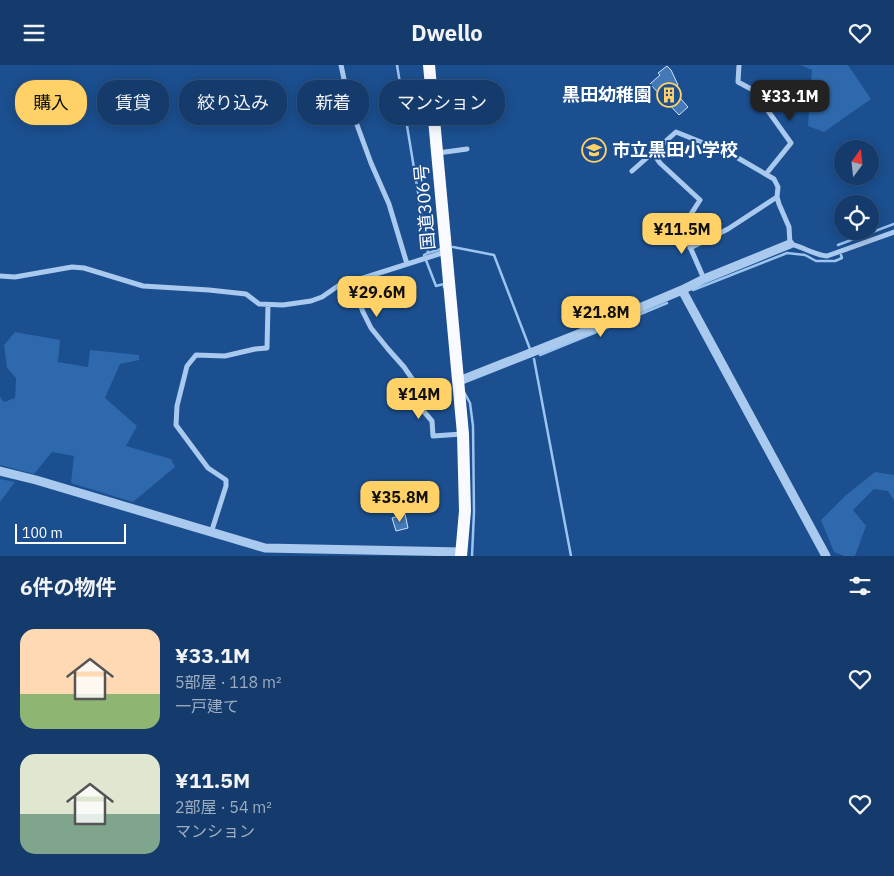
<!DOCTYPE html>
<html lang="ja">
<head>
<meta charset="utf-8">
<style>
	:root { --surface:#143b6b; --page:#1d4271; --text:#f1f3f6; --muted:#9dadc1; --line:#33557e; --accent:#ffd166 }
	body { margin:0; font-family:"IBM Plex Sans","Noto Sans JP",sans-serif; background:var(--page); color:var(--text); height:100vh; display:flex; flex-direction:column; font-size:19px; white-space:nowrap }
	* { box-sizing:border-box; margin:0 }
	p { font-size:16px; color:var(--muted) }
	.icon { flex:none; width:28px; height:28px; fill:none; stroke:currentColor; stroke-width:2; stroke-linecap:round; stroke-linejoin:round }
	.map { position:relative; height:491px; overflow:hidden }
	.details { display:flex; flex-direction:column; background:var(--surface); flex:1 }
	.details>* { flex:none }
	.top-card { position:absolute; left:15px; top:15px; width:500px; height:45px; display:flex; gap:10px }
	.needle { width:32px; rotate:15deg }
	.fabs { position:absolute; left:834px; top:75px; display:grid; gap:10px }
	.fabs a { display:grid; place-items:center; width:45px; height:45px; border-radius:50%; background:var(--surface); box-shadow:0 2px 12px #0003,0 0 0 1px var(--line); font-size:25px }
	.scale { position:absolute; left:15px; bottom:12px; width:111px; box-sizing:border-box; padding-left:5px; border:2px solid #fff; border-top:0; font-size:14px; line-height:18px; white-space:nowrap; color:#fff; -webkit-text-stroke:4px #1b4f8f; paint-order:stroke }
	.price { position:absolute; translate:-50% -42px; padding:0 11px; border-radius:10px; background:var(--accent); color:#111; font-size:16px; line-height:32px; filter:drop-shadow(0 1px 2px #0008) }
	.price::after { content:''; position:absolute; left:50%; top:30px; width:15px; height:11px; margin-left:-8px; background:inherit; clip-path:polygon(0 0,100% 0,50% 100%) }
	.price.selected { background:#222; color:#fff }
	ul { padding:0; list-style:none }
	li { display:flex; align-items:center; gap:15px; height:125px; padding:0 20px }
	li span { display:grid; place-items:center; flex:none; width:140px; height:100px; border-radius:15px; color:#555 }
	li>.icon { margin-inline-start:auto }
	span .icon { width:60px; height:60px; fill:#fffc; stroke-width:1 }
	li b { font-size:21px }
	h2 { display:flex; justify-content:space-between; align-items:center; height:60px; padding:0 20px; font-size:21px }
	.chip { padding:0 18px; border-radius:20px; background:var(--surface); box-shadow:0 2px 12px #0003,0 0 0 1px var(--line); font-size:18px; line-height:45px }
	.chip.selected { background:var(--accent); color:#111 }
	header { display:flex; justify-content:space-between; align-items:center; height:65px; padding:0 20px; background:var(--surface); font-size:22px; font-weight:700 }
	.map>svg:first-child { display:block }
</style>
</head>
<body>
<header><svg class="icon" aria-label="menu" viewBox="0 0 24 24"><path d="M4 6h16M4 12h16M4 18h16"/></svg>Dwello<svg class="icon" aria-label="heart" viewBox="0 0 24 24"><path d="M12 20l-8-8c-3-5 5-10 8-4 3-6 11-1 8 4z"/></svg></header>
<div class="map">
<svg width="894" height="491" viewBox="0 0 894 491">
	<rect width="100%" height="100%" fill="#1b4f8f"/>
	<path fill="#2e69ad" d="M800,0H848L871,34L824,67L808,61L812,5Z
		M15,267L60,275L58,297L88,302L90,285L139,290V295L120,299L105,333L137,361L126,381L171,394L175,402L133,437L71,418L74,391L52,387L34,409L0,400V332L4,337L15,333L16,313L7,303L4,280Z
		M875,407L894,410V435L888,426L874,424L853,445L866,461L855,491H844L834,487L821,455L845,431Z
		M0,414L15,417L0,437Z"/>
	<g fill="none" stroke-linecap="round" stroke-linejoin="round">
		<path stroke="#9cc4f0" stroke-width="2.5" d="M397,0L428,188L441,184
			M838,180L894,159
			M453,182L494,190L530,284
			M428,188L424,190L436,221L444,219V222
			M693,225L787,188L805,190L816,196H835L842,193L841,190
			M619,258L667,238
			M540,290L616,259
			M534,294L571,491
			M464,327L470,338L473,361L474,447L472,491"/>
	</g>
	<path fill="#4478b7" stroke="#cfe3fa" d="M667,1L671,5L678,20L673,25L688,42L679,50L650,19L660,10L658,8Z
		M405,449L408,463L396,466L392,453Z"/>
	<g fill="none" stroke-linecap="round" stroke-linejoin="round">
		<path stroke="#a9c9ee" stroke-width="5" d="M341,0L349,38L371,98L389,139L407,199
			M739,0L738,17L753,25L791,78L766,109
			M434,48L460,43
			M438,88L467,84
			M653,88L660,98L700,135L686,157L684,168L704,214
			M632,106L676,67L731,89L774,114L778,122L777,132L779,139L789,162L790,179C804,182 814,190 827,191L894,167
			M690,183L728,164L777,132
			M0,211L15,212L72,202L84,203L143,221L209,225L246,229L259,239L283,240L311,236L322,232L338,221L445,187
			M352,216L363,247L371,263L388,284L404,302L415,318L419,341L432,356L433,371L462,369
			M211,468L226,421V415L208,403L176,360L177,341L187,301L196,290L225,291L255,284L267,283L268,240"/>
		<path stroke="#a9c9ee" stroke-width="9" d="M682,225L826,491
			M459,316L576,270L682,225L704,214L790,179
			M0,406L36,415L265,483L462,487"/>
		<path stroke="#f8faff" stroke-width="12" d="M429,0L463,369L465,446L461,491"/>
	</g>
	<defs>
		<g id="building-ring" transform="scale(1.25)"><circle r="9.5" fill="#1b4f8f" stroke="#ffd166" stroke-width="1.5"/><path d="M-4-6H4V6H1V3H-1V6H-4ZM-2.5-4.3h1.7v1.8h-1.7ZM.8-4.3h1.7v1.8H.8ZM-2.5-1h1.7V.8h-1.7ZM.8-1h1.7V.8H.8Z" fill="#ffd166"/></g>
		<g id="school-ring" transform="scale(1.25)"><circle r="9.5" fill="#1b4f8f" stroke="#ffd166" stroke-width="1.5"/><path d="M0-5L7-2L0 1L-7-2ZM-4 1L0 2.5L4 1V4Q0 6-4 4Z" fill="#ffd166"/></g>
	</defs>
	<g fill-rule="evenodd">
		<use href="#building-ring" x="669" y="30"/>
		<use href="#school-ring" x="594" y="85"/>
	</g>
	<g text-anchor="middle" stroke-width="4" stroke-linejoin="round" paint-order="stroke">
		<g font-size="18" font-weight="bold" fill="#fff" stroke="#1b4f8f" text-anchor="end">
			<text x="652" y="36">黒田幼稚園</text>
			<text x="612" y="91" text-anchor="start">市立黒田小学校</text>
		</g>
		<g font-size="18" fill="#fff" stroke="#1b4f8f">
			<text transform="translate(425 142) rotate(-95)" y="6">国道306号</text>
		</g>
	</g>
</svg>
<div class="fabs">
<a><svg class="needle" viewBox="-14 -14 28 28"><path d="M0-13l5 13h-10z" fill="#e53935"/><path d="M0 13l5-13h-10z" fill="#9dadc1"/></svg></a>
<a><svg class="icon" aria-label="locate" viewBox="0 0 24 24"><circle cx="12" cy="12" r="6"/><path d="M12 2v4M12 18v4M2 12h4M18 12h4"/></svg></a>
</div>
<div class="scale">100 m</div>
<b class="price selected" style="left:790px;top:57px">¥33.1M</b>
<b class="price" style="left:682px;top:190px">¥11.5M</b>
<b class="price" style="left:377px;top:253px">¥29.6M</b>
<b class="price" style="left:601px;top:273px">¥21.8M</b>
<b class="price" style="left:419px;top:355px">¥14M</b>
<b class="price" style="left:400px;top:458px">¥35.8M</b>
<div class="top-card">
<a class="chip selected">購入</a>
<a class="chip">賃貸</a>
<a class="chip">絞り込み</a>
<a class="chip">新着</a>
<a class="chip">マンション</a>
</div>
</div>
<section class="details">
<h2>6件の物件<svg class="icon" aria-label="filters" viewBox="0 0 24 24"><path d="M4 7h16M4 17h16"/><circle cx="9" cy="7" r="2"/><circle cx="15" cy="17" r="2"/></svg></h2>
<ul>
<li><span style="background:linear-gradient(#ffd9b3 65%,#8fb573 0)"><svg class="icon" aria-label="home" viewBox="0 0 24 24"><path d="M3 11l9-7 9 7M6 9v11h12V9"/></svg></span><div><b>¥33.1M</b><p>5部屋 · 118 m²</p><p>一戸建て</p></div><svg class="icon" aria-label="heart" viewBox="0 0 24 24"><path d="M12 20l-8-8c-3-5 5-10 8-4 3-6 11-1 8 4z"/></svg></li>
<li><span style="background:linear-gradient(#dfe7d0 60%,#7fa58c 0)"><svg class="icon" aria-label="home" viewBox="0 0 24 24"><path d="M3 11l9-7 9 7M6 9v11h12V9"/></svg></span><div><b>¥11.5M</b><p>2部屋 · 54 m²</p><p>マンション</p></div><svg class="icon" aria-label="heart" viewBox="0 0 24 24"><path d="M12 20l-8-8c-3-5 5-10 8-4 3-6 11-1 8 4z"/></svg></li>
</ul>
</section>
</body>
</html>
